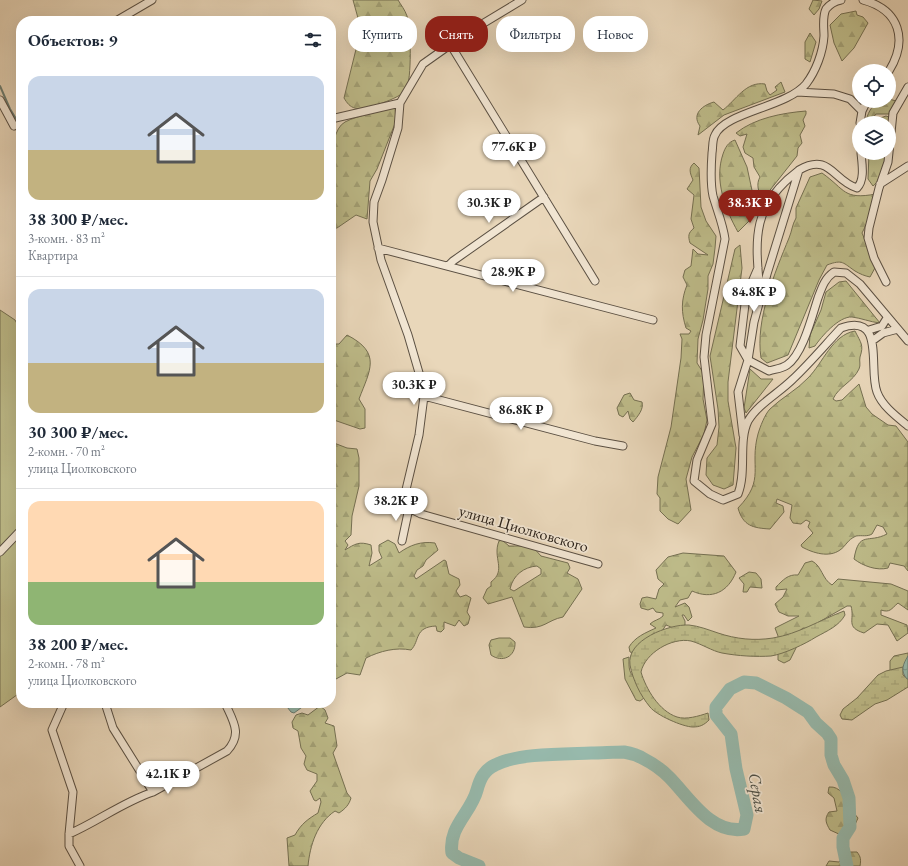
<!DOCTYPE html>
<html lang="ru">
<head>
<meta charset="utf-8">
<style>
	:root { --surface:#fff; --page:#f6f6f7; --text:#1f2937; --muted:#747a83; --line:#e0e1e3; --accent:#8f2418 }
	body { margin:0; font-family:"EB Garamond",serif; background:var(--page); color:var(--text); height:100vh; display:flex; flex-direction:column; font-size:15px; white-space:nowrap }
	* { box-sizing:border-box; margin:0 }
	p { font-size:13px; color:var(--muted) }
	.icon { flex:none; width:22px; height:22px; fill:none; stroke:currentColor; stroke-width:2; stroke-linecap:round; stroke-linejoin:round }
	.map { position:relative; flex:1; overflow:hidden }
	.sheet { position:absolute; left:16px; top:16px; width:320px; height:692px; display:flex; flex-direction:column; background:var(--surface); border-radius:16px; box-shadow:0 4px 16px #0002 }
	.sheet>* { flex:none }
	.guide { position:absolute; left:348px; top:16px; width:380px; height:36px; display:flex; gap:8px }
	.fabs { position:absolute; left:852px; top:64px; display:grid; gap:8px }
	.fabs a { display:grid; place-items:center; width:44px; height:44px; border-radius:50%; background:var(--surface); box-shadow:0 4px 16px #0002; font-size:20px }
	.price { position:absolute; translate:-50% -34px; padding:0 9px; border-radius:14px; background:#fff; color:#222; font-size:13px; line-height:26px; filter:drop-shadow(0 1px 2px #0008) }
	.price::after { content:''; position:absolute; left:50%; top:24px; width:12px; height:9px; margin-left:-6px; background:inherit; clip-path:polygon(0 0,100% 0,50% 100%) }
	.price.current { background:var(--accent); color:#fff }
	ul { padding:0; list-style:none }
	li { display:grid; align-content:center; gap:8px; height:212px; padding:0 12px }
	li+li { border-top:1px solid var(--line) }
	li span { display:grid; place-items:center; height:124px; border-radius:12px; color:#555 }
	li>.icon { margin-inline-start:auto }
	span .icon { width:72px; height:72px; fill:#fffc; stroke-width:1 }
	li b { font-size:17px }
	h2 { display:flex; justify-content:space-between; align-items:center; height:48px; padding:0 12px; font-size:17px }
	.pill { padding:0 14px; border-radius:16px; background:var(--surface); box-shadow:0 4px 16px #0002; font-size:14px; line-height:36px }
	.pill.current { background:var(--accent); color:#fff }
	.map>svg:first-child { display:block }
</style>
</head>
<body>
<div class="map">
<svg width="908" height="866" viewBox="0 0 908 866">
	<defs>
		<pattern id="forest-firs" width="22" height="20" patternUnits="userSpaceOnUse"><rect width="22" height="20" fill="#bebc8a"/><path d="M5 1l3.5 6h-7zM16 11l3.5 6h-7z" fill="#a3a176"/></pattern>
		<pattern id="wetland-marsh" width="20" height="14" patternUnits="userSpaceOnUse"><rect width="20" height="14" fill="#bebc8a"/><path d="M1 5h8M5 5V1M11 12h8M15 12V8" fill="none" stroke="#a3a176"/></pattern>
		<pattern id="water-ripples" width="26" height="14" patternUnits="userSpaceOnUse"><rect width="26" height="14" fill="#97baad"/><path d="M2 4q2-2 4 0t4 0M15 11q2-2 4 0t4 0" fill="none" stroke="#7b978c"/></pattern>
	</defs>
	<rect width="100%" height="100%" fill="#e9d7ba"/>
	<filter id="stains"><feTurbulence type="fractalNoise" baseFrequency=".005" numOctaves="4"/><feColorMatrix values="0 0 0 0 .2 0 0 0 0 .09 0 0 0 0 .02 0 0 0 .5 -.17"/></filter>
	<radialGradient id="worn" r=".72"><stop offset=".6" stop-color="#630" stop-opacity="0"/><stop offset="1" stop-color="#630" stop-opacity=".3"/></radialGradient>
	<path fill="url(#forest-firs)" stroke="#757052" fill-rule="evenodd" d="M353,0H398C401,5 405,10 407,16C411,27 412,80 406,90C401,98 364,111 355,108C350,107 347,103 344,98L361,29Z
		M813,0L822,1L819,9L814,15L809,9Z
		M856,11L857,15L863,17L868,23L854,48L842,61L834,43L830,25L841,14Z
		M810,33L816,42L810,62L805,59V42Z
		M781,82L785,92L724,115L698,135L700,126C691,114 703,105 714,102L723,110C736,100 746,81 765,84L767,91L770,95L777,90L775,87Z
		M889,99L896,101L889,114H876L872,119L875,120L886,116L889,117V123H866C867,113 871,108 878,101H889Z
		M395,107L396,121L377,169L370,181L367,219L356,215L337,228H333L331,230C331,208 324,133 345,122C358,115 380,112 395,107Z
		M806,111V114L803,120L805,126L800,135L802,143L798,148L797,156L763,199C758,192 756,184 760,177L754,167L753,158L745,153L743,147L747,134L740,136L736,133C755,118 782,113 806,111Z
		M735,140L747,167L753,195V210L750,214L749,221L738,232C725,209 714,180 723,154C725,148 728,142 735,140Z
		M869,153H887L883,177L873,186L868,179Z
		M694,163L699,168L701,207L706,221L716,236L715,248L713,264L708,276V289L703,320L698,339L697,363L704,374L703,399L707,420L704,434L692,457L686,479L691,510L678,524L668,519L660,511V498L657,494L658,477L671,427L681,358L682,339L680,334H689L691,331L686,328C681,312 681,300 687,285L683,277L685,270L691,266L693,249L698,254L708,255L690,243C688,236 688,233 694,228L691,219L694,195L687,189L693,180C690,173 688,168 694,163Z
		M822,173C846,190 843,200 876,194L870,217L862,233L876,266L870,277C865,276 860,274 855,271C843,263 843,259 827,265L819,280L788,355L767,363L761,358C755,320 775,272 789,238C792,231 792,225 796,218V208L810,177Z
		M740,245L742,268L728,382V401L736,448L733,485L724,489L713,485L706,475L707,458L717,445L719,427L718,409L710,356L735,249Z
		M846,281L880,323C870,322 861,318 852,317C839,316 821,337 815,346L809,348L810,335L821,310L826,292L839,282Z
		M855,331C861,343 864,345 860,357C859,361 861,365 859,369C853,382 839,386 833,399L836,401L842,400L859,384L866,407L872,414L888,425L896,426L908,442V571L904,566L890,563L888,568C877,571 863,566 854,559C859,530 868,544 887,534L883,527L877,525L872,534C867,537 862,535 856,536C847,540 846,546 840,550C829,558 813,553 802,547L801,545L813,533L808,527L810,522L806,520L801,524L793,523L790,518L792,505L777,499L776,503L783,506L784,512L770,529C753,528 743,526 738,508C766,479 749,467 758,434C760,427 765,414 770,409C781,398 797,390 808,378C823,363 832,335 855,331Z
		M331,333L335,344H339L347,335C382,353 370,370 359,399L365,409V428L360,429L331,419Z
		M750,369L761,379H773L746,413L744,408Z
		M630,393L634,400L642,402C644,409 638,416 633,422L630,419L628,411L623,417L619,415L617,408L624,395Z
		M334,443L347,448L357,449L359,458V486L352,516L351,535L345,541L348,545L345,550C355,544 359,541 371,545L372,553L369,566L382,558L379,551V545L388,540L395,544L399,553C410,545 421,541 435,543L438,550L426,560L423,566L417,570L414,576L416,579L444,560L446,561L449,574L459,579L460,585L456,591L460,597L466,595L471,598L467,612L470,617L468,624L464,626L459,620L455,626L444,622V629L441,632L437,631L436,626C414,627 420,641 411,650C396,647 380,651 366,658L360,675L347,673L336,679L331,676V444Z
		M502,540L509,546H532L541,556L568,563L570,568L567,573L578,579L582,589L563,617C547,620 544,630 524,627L512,597L488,604L483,598L487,589L491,586V582C507,570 492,558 499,541ZM537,566L541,569V574L514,591L510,589C513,575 524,567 537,566Z
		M683,553L724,556L736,572C728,592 712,600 692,591L688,598L680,600L675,607L685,603L689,607L692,617L688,621L684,615H682L685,621V625C678,632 674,628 666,625L660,634L634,653L630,652L629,647C635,637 645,633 656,628L650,624C654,620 659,620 663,616V613L656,612L653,608L648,610L641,608L640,604L642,598L647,597L656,599L659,589L664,584L658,579L656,570L668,557Z
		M812,561C822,566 822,579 832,585L838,579L891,584L908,591V610L898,603C891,609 890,613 881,610V615L907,625L908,633L897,641L888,625L877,624L864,633C845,627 855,620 851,606H847L819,622L813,629L803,628L788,640L797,646L790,660L784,663L778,660V636L775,628L799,616H788L779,612L775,604L783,597L787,589L776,590V587C783,580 788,574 798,575L805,563Z
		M749,572L756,573L761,579L762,588L750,587L747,592H743L744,584L739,578Z
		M499,638H510L515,642C516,657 502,663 491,655L489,645L491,640Z
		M908,653V667L890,671V661L894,656Z
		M629,657C629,669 628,674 639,680L644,698L640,701L636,700L625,679L623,659Z
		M320,706L325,710L328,718L325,723L334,726L337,746L333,753L347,793L351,798C349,805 345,809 339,813L335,811C317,823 310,845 308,866H289L287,838L295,835C301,824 308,819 318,813L321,802L320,798L316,801L314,800L310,791L317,781V774L307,770L304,764L306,756L301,748L298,731L293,728L292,722L296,715L302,713L308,715Z
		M829,787C841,786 843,797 851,803L853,812L858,818L854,827L851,828L848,832L841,835L830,830C826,823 824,819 829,812L837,811L834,798L828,793Z
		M850,852H857C861,857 861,860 860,866H826L829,861L839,862L843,857L848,859Z"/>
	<path fill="url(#wetland-marsh)" stroke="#757052" d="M844,611L845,615C839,626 827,631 816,637C805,644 784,654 771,656C756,657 738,656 722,653C712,651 702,644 691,641C672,637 645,653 641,672C646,689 659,711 677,717C686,720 699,716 708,713L709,720C704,725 700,727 693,727C683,727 656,715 650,707C640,695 633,680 630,665C626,640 669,624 689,625C699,626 709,630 718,633C736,639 754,641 773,638C798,634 820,620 844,611Z
		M903,667V675L908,679V687L887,700L875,704L852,720L842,719L840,715L843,709L857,698L878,675L886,671Z"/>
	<path fill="#bebc8a" stroke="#757052" d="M0,310L15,320L21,331V692L0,707Z"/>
	<path fill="url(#water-ripples)" stroke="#6c7e73" d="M908,656V679H907C900,671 903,664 908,656Z
		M284,703H305V705L294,713L291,712Z"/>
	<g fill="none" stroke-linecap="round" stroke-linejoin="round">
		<path stroke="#6c7e73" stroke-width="2" d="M0,86L10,109L21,127"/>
		<path stroke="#97baad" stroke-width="13" d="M479,866L459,858L452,853C448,827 471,813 477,790C480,779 484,770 495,765C518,753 565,754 591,753C602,753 613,752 624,752C630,753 639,756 644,759C652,763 662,770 669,777C689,797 711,835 744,829L747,815L736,769L731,734L716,715V707L730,689L744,682L756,683L786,698L808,712L816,723L827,733L831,739V755L834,765L843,780L849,798L850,827L843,838V847L847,866"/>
		<g stroke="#5b5043" stroke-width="9">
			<path id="minor" d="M522,0L464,35L423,64L400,103L398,128L382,180L374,202L373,222L381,260L408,335L422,383L424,396L419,435L404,498L409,508L421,514L598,564
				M841,0C836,1 830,4 826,9C822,17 824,28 824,36C823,52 816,71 806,84C787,107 725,112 715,135C712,140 713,148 712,153C711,167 710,182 713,196C717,210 723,224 725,239L706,335L704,357L712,424L697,460L694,481L710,494L723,500L738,494C747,471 738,442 748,421C758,404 779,393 793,379C810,363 825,345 841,328C886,312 868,369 877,392C882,406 897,417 908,426
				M863,0C900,10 908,40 889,71
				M116,21L152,0
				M450,44L595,281
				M797,92L834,94L850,99L862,111
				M0,100L14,126
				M331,119L400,103
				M860,123L862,111L867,101
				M861,153C862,164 865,180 857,188C833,181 830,152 799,170L767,274L754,322L748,360L769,371C775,369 781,369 787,365C803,354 812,316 818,298C822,287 825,278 834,272L846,273L860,284L908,341
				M880,184L908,166
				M378,248L653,320
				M448,266L453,261L544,197
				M886,282L874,258L868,238L869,228L879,188L888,162L893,113L908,87
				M760,293C755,238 751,206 799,170
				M869,330L882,326L887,318
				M872,341L883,333L898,329
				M424,396L595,441L623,446
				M743,435L738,392L748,360L740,346L742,329L746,296L758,268
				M402,541L409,508
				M0,552L21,530
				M64,703L52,730L73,792L69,834V846L80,866
				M105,703L113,728L153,792
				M69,834C97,822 123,802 153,792L227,751C243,734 233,721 225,703"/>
		</g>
		<use href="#minor" stroke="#f1e5d2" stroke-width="7"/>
	</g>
	<g text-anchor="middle" stroke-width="3.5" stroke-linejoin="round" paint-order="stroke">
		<g font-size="16" fill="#2c231b" stroke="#f1e5d2">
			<text transform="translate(524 528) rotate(16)" y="6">улица Циолковского</text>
		</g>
		<g font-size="17" font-style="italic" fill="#4c5047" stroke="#f1e5d2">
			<text transform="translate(758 793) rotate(80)" y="6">Серая</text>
		</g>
	</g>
	<rect width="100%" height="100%" filter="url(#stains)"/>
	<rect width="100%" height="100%" fill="url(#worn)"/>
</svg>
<div class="fabs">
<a><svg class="icon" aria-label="locate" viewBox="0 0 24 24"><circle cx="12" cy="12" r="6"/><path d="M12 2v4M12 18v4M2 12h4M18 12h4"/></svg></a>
<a><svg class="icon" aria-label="layers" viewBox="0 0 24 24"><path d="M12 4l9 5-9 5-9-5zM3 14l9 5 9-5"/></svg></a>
</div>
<b class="price" style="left:514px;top:168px">77.6K ₽</b>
<b class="price" style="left:489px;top:224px">30.3K ₽</b>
<b class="price current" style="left:750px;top:224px">38.3K ₽</b>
<b class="price" style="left:513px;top:293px">28.9K ₽</b>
<b class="price" style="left:754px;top:313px">84.8K ₽</b>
<b class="price" style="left:414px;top:406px">30.3K ₽</b>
<b class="price" style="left:521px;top:431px">86.8K ₽</b>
<b class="price" style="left:396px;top:522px">38.2K ₽</b>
<b class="price" style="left:168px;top:795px">42.1K ₽</b>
<div class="guide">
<a class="pill">Купить</a>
<a class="pill current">Снять</a>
<a class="pill">Фильтры</a>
<a class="pill">Новое</a>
</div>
<section class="sheet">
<h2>Объектов: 9<svg class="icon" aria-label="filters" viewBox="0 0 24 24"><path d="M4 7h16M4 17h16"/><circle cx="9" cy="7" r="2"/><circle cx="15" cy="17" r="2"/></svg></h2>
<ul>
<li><span style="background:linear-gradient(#c9d6e8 60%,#c2b280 0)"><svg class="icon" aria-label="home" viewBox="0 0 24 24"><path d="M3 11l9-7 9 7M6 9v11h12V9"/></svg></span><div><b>38 300 ₽/мес.</b><p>3-комн. · 83 m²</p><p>Квартира</p></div></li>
<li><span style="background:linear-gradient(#c9d6e8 60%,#c2b280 0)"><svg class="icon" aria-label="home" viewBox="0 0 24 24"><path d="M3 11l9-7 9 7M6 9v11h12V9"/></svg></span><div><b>30 300 ₽/мес.</b><p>2-комн. · 70 m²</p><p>улица Циолковского</p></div></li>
<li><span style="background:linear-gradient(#ffd9b3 65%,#8fb573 0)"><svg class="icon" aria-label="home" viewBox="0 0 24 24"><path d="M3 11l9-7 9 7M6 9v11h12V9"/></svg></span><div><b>38 200 ₽/мес.</b><p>2-комн. · 78 m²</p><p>улица Циолковского</p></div></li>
</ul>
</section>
</div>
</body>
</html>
